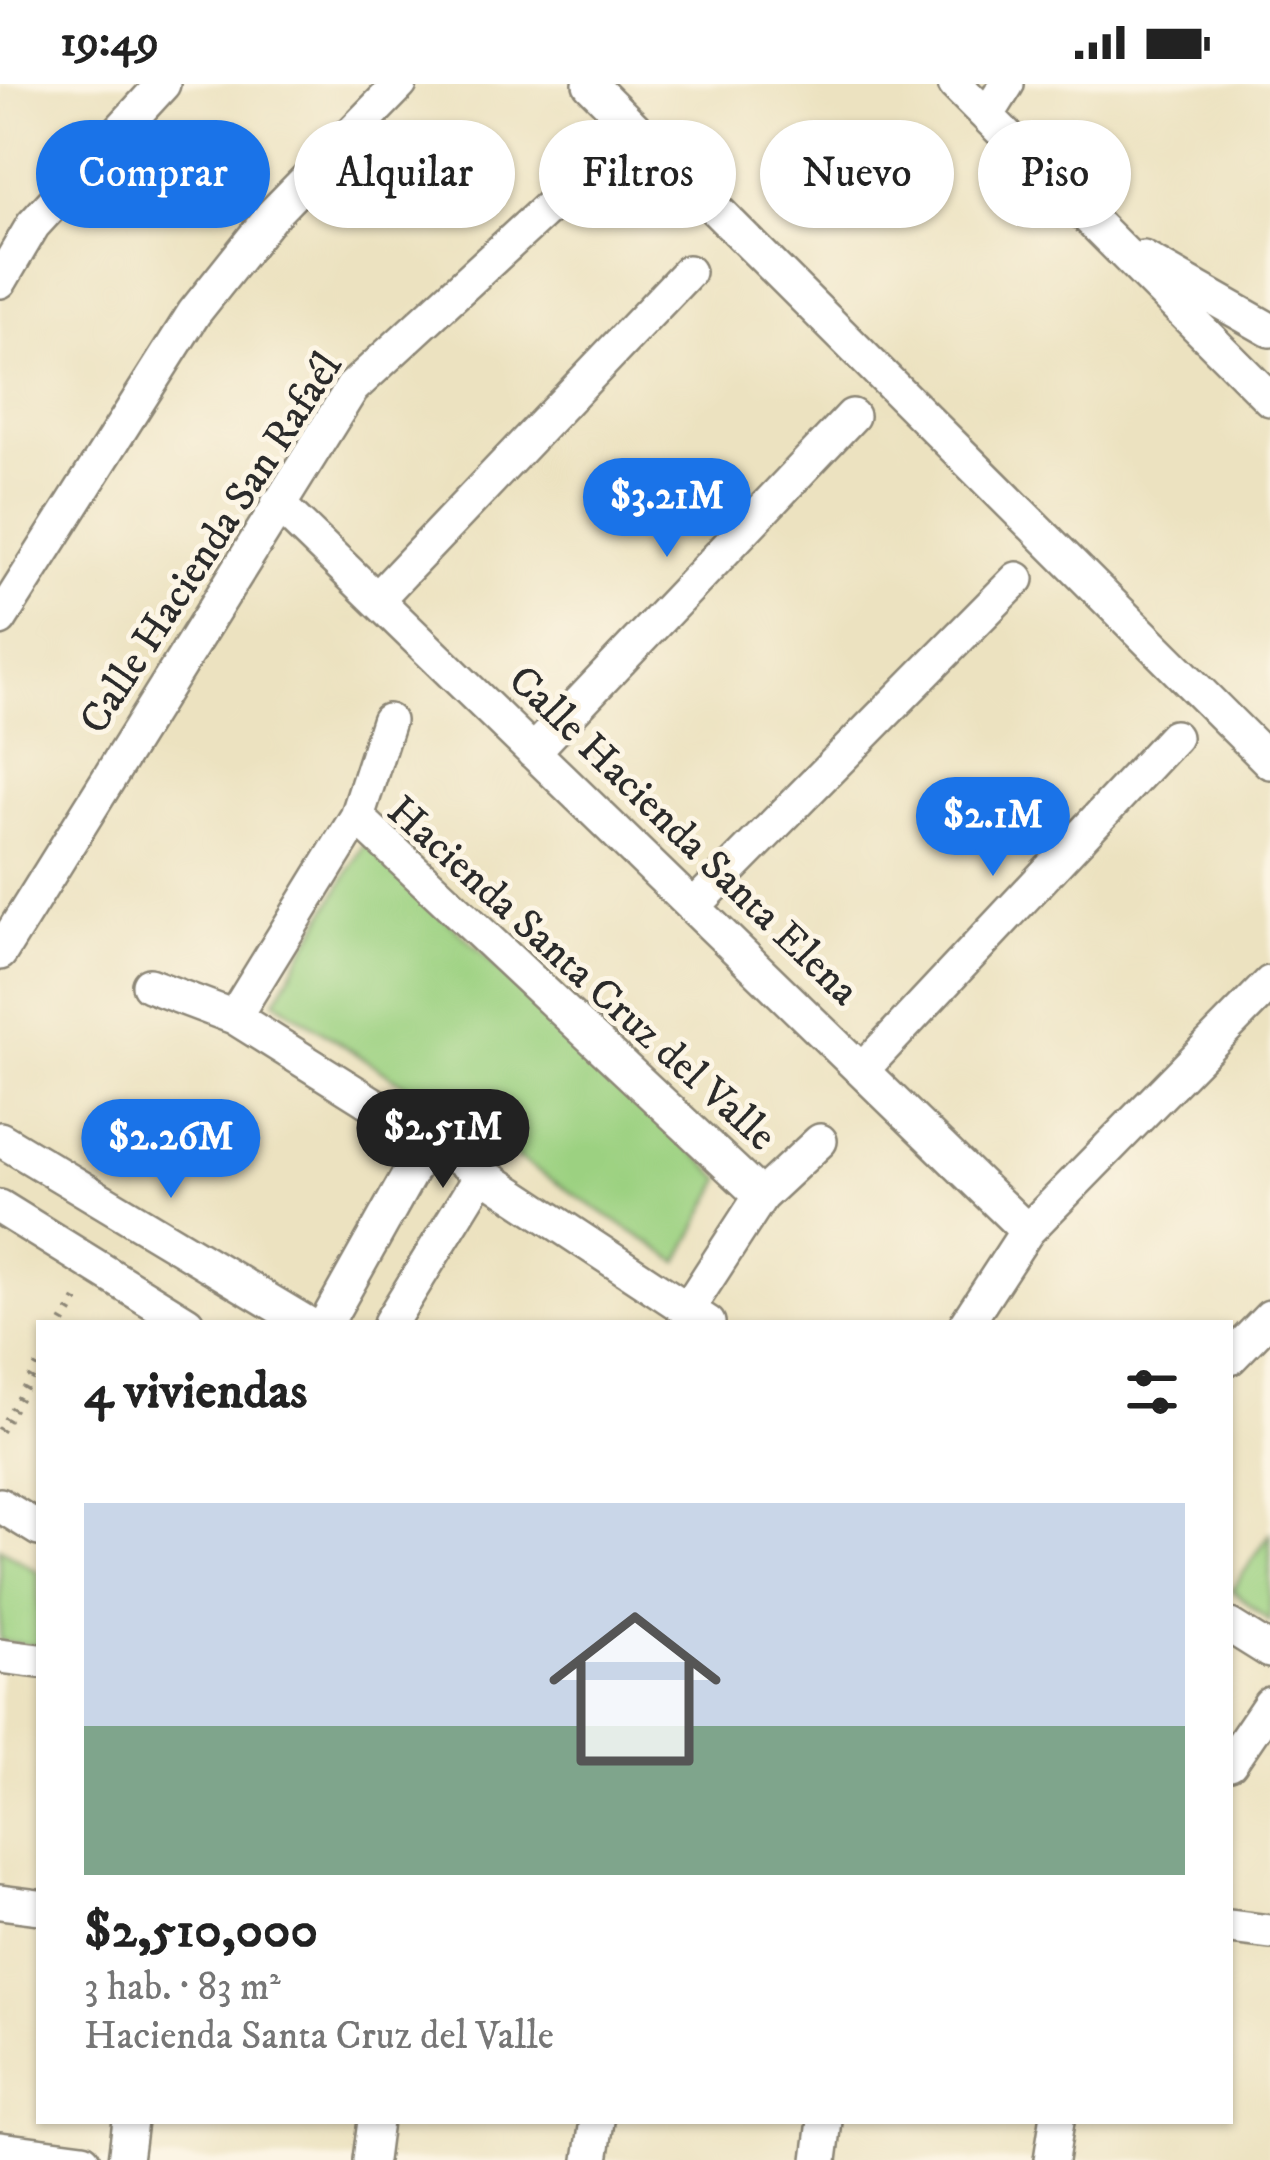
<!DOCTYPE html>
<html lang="es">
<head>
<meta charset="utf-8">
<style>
	:root { --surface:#fff; --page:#f6f6f6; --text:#222; --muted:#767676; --accent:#1a73e8 }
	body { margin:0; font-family:"IM FELL DW Pica",serif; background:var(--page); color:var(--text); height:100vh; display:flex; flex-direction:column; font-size:45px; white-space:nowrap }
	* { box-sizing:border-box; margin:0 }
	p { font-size:39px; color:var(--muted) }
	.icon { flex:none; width:66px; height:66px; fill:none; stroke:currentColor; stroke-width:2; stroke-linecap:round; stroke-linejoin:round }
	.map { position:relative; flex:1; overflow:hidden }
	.drawer { position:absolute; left:36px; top:1236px; width:1197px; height:804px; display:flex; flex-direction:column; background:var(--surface); border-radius:0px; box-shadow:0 3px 9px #0004 }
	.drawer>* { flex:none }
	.hud { position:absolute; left:36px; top:36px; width:1200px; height:108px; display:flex; gap:24px }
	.price { position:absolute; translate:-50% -102px; padding:0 27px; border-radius:42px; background:var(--accent); color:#fff; font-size:39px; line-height:78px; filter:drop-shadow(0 3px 6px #0008) }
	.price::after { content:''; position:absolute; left:50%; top:72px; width:36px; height:27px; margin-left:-18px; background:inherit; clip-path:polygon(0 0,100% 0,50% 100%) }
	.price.on { background:#222; color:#fff }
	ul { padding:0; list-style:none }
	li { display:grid; align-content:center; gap:24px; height:636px; padding:0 48px }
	li span { display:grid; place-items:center; height:372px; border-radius:0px; color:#555 }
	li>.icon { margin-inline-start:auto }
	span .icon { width:216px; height:216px; fill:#fffc; stroke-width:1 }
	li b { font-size:51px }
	h2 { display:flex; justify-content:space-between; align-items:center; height:144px; padding:0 48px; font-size:51px }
	.tag { padding:0 42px; border-radius:54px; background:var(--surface); box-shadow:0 3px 9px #0004; font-size:42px; line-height:108px }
	.tag.on { background:var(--accent); color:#fff }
	.status { display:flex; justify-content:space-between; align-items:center; height:84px; padding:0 60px; background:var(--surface); direction:ltr }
	.status svg { height:33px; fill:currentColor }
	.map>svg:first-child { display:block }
</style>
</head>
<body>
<div class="status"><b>19:49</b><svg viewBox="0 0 49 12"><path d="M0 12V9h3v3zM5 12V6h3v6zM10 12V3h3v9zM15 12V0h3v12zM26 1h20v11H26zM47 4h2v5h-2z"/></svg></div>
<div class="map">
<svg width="1270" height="2076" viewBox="0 0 1270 2076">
	<rect width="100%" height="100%" fill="#fcf5e5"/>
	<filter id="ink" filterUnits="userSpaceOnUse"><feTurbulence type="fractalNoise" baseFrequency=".00833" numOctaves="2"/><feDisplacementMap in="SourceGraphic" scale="24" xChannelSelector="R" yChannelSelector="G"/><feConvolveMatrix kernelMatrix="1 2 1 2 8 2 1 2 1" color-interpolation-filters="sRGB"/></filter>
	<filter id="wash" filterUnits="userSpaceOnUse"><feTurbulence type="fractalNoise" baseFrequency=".004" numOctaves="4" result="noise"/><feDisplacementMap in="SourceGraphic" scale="48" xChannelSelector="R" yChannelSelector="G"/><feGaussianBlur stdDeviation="2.7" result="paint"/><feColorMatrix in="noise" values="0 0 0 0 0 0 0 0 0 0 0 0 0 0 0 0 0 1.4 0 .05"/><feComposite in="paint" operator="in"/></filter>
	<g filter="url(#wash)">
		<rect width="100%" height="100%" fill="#ece2c0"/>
		<path fill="#9cd181" stroke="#647e56" stroke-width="3" d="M365,759L722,1095L679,1178L275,917Z
			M1270,1450V1538L1232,1506Z
			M0,1464L39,1489V1562L0,1557Z"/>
	</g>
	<g filter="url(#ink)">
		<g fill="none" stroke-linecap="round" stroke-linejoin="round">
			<g stroke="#8c8676" stroke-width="38">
				<path id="street" d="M590,0L1270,678
					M955,0L1270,315
					M987,32L1007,0
					M1143,174L1270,246
					M0,197L33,141L163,0
					M278,420L1027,1147
					M378,514L688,188
					M0,535L194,229L272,131L400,0
					M533,668L852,332
					M357,733L388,637
					M694,822L1017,495
					M0,869L352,304L591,84
					M149,901L234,933L429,1055L708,1239
					M234,933L357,733L761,1112
					M863,985L1174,653
					M0,1055L306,1239
					M0,1123L187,1239
					M689,1223L761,1112L820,1057
					M326,1239L429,1055
					M390,1239L481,1091
					M967,1239L1027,1147L1270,899
					M1230,1274L1270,1233
					M0,1421L39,1445
					M1230,1542L1270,1567
					M0,1572L39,1577
					M1230,1679L1270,1620
					M0,1818L39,1823
					M1230,1843L1270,1848
					M0,2065L83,2076
					M125,2076L130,2037
					M370,2076L375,2037
					M591,2076L597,2037
					M820,2076L825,2037
					M1051,2076L1057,2037"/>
			</g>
			<path stroke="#8c8676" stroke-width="8" stroke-dasharray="3 9" stroke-linecap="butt" d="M63,1239L80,1210
				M0,1347L39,1280"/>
			<use href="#street" stroke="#fff" stroke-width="33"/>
		</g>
	</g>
	<g text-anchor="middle" stroke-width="10" stroke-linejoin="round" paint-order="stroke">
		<g font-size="42" fill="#2b2b2b" stroke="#fcf5e5">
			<text transform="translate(209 458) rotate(-57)" y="15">Calle Hacienda San Rafaél</text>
			<text transform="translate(685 750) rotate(44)" y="15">Calle Hacienda Santa Elena</text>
			<text transform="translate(583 888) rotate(42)" y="15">Hacienda Santa Cruz del Valle</text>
		</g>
	</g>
</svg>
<b class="price" style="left:667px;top:476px">$3.21M</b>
<b class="price" style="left:993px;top:795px">$2.1M</b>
<b class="price on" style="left:443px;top:1107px">$2.51M</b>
<b class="price" style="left:171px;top:1117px">$2.26M</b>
<div class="hud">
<a class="tag on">Comprar</a>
<a class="tag">Alquilar</a>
<a class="tag">Filtros</a>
<a class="tag">Nuevo</a>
<a class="tag">Piso</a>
</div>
<section class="drawer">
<h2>4 viviendas<svg class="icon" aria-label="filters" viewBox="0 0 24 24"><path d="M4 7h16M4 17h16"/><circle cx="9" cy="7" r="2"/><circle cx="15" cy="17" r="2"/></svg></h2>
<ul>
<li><span style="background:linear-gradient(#c9d6e8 60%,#7fa58c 0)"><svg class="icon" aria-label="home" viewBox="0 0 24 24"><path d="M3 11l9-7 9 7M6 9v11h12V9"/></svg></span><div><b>$2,510,000</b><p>3 hab. · 83 m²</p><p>Hacienda Santa Cruz del Valle</p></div></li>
</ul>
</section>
</div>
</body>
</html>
